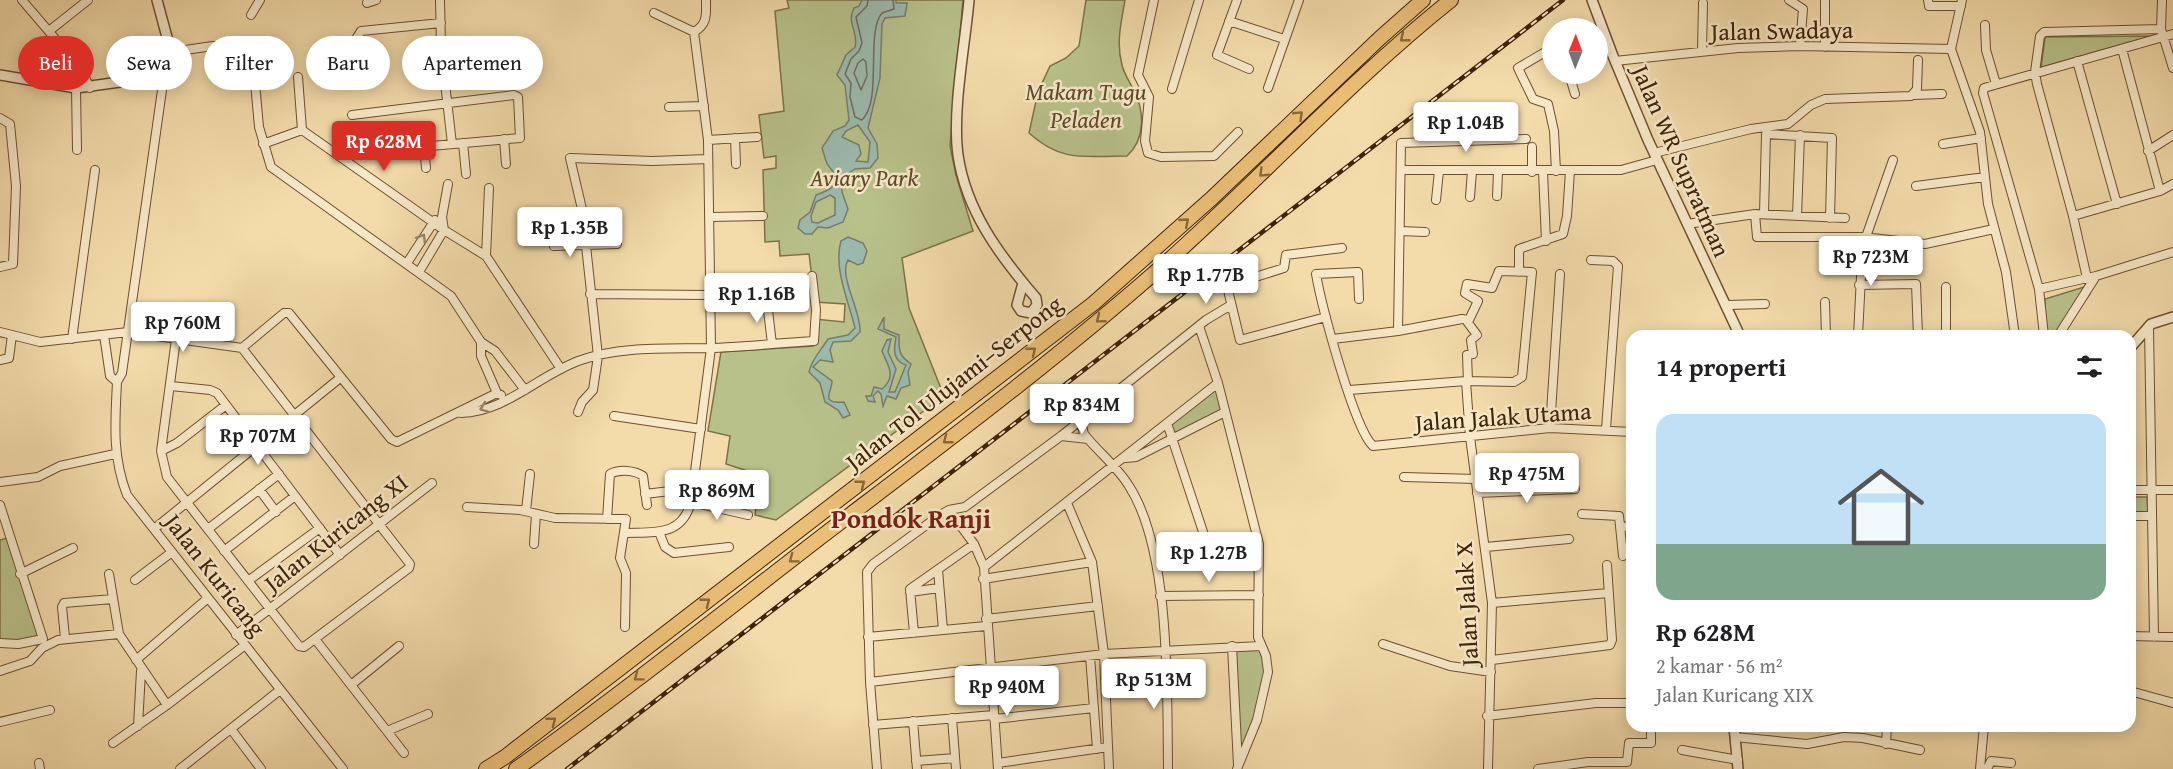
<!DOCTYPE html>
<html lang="id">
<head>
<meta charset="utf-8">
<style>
	:root { --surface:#fff; --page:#f6f6f6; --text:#202124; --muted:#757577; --line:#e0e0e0; --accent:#d93025 }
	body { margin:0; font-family:"Gentium Book Plus",serif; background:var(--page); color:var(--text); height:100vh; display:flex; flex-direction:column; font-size:22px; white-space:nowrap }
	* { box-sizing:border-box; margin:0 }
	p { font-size:20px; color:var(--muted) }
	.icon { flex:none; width:33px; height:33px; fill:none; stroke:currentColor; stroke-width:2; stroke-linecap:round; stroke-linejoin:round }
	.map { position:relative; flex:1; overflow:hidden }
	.panel { position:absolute; left:1626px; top:330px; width:510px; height:402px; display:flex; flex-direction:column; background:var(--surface); border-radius:18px; box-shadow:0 3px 15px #0003 }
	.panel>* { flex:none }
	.hud { position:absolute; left:18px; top:36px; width:570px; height:54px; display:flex; gap:12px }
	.needle { width:39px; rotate:1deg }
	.fabs { position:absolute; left:1542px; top:18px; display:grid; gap:12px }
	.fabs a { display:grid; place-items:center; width:66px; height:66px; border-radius:50%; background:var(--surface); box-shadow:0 3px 15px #0003; font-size:30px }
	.price { position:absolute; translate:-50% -51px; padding:0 14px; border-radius:6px; background:#fff; color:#222; font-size:20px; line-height:39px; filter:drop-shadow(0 2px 3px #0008) }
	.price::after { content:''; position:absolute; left:50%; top:36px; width:18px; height:14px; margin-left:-9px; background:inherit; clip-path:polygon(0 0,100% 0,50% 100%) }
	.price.selected { background:var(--accent); color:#fff }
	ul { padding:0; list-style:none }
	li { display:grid; align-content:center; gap:12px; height:318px; padding:0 30px }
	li+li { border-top:2px solid var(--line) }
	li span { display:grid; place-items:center; height:186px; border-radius:18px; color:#555 }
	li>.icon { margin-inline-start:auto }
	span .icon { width:108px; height:108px; fill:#fffc; stroke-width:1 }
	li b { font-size:26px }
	h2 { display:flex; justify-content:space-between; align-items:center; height:72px; padding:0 30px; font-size:26px }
	.chip { padding:0 21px; border-radius:27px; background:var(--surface); box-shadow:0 3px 15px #0003; font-size:21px; line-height:54px }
	.chip.selected { background:var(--accent); color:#fff }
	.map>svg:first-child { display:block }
</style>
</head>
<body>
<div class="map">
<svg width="2173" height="769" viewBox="0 0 2173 769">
	<rect width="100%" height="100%" fill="#f3dbaa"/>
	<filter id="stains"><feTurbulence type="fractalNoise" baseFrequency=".00333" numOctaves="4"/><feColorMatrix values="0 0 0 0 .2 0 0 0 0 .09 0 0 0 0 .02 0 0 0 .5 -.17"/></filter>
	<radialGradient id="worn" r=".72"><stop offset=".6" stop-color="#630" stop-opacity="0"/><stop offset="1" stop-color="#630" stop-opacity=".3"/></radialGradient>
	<path fill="#b8c18a" stroke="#7c7248" stroke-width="1.5" d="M787,0H963L950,146L956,175L973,231L902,258L909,308L944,396L776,520L755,515L760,475L726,464L730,436L708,431L721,352L813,346L815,319L844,322L845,304L815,302L809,254L780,256L779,241L765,242L763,170L776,168V156L764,158L759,115L784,111L775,11L789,8Z
		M1086,0H1125C1121,23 1116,43 1122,65C1124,74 1130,82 1134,91C1145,112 1145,140 1127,156C1085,156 1062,163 1029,133L1038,92L1050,66L1066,58L1079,46Z
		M2153,36L2041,68L2045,37Z
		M2084,287L2090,289V294L2058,336H2046L2045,299Z
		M1218,385L1223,411L1174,434L1170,423Z
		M2130,497H2147L2148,515H2130Z
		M12,537L35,600L43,633L41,636L14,642L0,639V540Z
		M1232,646L1261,648L1267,681L1238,767Z"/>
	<path fill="#9cbaae" stroke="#777d6b" stroke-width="1.5" fill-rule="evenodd" d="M862,0H896V3H907L905,16L885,18L882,24L880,78L868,128L877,144L878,158L870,168L855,169L842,178V192L848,209L843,222L828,228L818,227L812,234H805L798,228L800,220L810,212L816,195C826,191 835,189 837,177L827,164L822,148L833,131L845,126L849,120L845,85L837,75L846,55L855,47C859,32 846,23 854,8L859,6ZM858,125L870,142L868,162L856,161L861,154L859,145L842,137L846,131ZM830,195L835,198V215L818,223L812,222L811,216L816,202Z
		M848,237L863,243L867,251L863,263L858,265L848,260C838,276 862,312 860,332L851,341L833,342L830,350L833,362L820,360L813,367L832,381C832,392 819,404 844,402L850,415L843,418L838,410L825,402L820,383L809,372C811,360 822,349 828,339L848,335L855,328C849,302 833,268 841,241Z
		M884,317V329L899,335C899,350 898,355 911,364L908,372L910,385L901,388L896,399L887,396L883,406L881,394L878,391L873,396L875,402L868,401L866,396H871L874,387L882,389C897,376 888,366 882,351L887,340L891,339L888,352L896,369L889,392H895L906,365C892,361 894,348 896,337L878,329Z"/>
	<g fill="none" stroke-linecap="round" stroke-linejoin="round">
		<path stroke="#6e6e5a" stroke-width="1.5" d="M868,0L867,6L856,17L862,43L859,51L851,59L845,74L851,83L850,97L855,117L862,120C883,100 865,33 882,13L894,9L893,0
			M863,59L866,62L867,76L861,90L854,73L858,63Z"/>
		<g stroke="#6d502f" stroke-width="10">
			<path id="minor" d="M22,0L81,69L90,88
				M440,0L441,48L452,144
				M1154,0L1138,75L1149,97L1145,141L1148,153L1161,157L1214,156L1238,132
				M1237,0L1217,55L1249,69
				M1789,0L1803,9L1800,46
				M1928,0L1929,6H1961
				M2162,0L2161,29L2173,68
				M367,3L376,0
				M654,13L694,32
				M251,15L260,0
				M1229,21L1284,39
				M1985,25L1986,50L1996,84
				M49,31L88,0
				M1825,47V0
				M1552,48L1518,68L1533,99L1548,104L1554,131L1556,171
				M1951,49L1980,132L1988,204L2006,272L2015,336
				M1951,49L1962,0
				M2122,49L2160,191
				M1702,51L1703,3
				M171,52L213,46
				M356,53V39L361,31L441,23
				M1615,61L1738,48L1800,46L1951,49
				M2077,61L2117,204
				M1569,74L1575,94
				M164,76L122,373L117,382C115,423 112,456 127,495L343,769
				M298,77L302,130L444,230L486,256L561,369
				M255,83L259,127L271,167L451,296L481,342L495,351L525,390
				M76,88L77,150
				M1268,88L1299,0
				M1172,89L1199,0
				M1913,95L1942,94
				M669,107L704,106
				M352,115L514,95L518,97L520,138L386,150
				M0,118L10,124L16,186L13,264L0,267
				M735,138L736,164
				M504,139L506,164
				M708,140L757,137
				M463,143L466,174
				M263,144L302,130
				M1943,144L1981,138
				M424,147L426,168
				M1532,147V172
				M2148,151L2173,135
				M1654,153L1751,129L1788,124L1811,105L1825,99L1911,96L1917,89L1918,60
				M1402,170H1621L1657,160
				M1543,171L1546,241
				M1916,186L1985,177
				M1497,196L1498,172
				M1470,197L1472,171
				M1436,200L1439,171
				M1755,214L1757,237H1863L1925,244L1994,229
				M1764,214L1766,134L1832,138L1830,218
				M1797,216L1800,135
				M2073,216L2160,191L2173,184
				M710,217L763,216
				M1687,224L1755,214L1845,218
				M1400,231L1425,232
				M1866,237L1893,160
				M554,246L617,244
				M486,256L489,188
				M1591,260L1613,261L1618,266L1606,429
				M407,263L435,220
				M419,272L444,230L442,217L448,184
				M1519,272V249L1563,234L1567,216L1570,171
				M2087,278L2073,216L2037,84L2035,72L2040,36L2044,32L2161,29
				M1859,285L1916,284L1918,336
				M1946,287V336
				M2039,289L1983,93L1984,88L2173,34
				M590,294L709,295
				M1359,299L1358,272L1316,274C1321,303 1354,429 1373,446L1550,428L1632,432
				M767,302L772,344
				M1825,302L1826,336
				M1727,305L1765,304
				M1326,317L1240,340L1227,286L1284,268L1286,255L1342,248
				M1466,320L1477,335L1471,340L1473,354L1467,355L1468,381
				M1199,326L1218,383L1259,544L1258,637L1266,656L1268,672L1257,720L1237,769
				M2149,327L2154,637
				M1398,331L1401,143L1526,139
				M0,332L12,335
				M104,335L110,376L117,382
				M1858,336L1863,237
				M2044,336L2039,289L2096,276L2173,252
				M2058,336L2096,276
				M72,339L95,170
				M1333,339L1398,331L1462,319L1469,320L1478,301L1465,293L1467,284L1492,288L1499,271L1532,272L1522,377L1514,382L1466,381L1349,390
				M481,342V356L497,393L501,395
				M242,348L284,313H289L391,439L397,442L497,393
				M0,360L9,358L12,335L40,342L128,332L242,348L410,564L409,568L304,647L299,646L167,477L161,451L176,339
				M1466,381L1470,437L1492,603L1488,769
				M171,386L210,390L217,393L340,555
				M578,412L582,402L593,390L598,356L582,209L570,158L652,161L708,159
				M461,413C506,412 540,374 581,360C621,346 667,349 709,348C744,347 779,343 814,341L816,310L812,276
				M1084,415L1082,426L1084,434C1098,452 1117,466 1129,486C1171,551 1167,692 1168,769
				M614,416L701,429
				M1167,423L1212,559
				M1550,428L1560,274
				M1061,436L1088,439
				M161,451L177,443L226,405
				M1126,458L1136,457L1225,412
				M1404,477L1476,479
				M0,482L38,477L60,466L115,454
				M259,489L276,512
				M2130,490H2173
				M1477,493L1575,489
				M645,494L670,491
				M691,502L748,515
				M1067,503L1092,562L1104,654L1109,769
				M0,505L43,639L18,644L0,643
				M467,507L520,510L555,518L626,519L620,558L626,573L625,627
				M949,510L974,544L984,567L998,769
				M526,511L530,474
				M1582,514L1619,516L1623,556
				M2130,516H2151
				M607,519L610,474C619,469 634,470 643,476L647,505
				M1621,527L1632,526
				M154,529L340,378
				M208,529L279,474
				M659,532L665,547L674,553L729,547
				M626,533C656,532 682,536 691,502L711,348L708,140L694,32C708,24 706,14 706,0
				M534,544L536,514
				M1486,547L1569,539
				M224,551L295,496
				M1191,560L1259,555
				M984,567L1218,383
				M938,570L943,630
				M20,574L73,548
				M109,574L119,634L167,705
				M983,579L1092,562
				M135,580L172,552
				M248,581L320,528
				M910,592L939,588
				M1160,596L1259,595
				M1492,603L1609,593
				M986,619L1098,606
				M914,633L910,589L974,544
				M236,635L432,483
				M2130,636L2173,637
				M868,637L986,626
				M65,638L62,607L64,603L113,599
				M315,639L404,753
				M1383,644L1450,666L1491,672
				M1232,646L1238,765
				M1090,656L1097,749
				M136,660L208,598
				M1492,660L1610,645L1612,640L1607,565
				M0,671L30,661L42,648L58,640L119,634
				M870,682L1104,654L1260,646
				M351,685L399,646
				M2130,691L2173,703
				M1487,716L1596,703H1632
				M952,718L956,769
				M994,719L1094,708
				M913,721L917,769
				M0,722L50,710
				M873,725L994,715
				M138,726L141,671
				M231,729L261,769
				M387,731L428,714
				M1735,737L1807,744L1844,737L1863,738L1920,750
				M113,743L167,705L245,645
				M1886,744L1887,726
				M1682,750L1738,760
				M916,761L955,758
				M39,763L40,769
				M998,763L1108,747
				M180,769L280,690
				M877,769L870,682L867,572L873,564L940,515L949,510L965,507L1061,436L1206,320L1231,305
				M1538,769L1588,762H1627L1629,743H1651V726
				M1980,769L1984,726
				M1987,769L1991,761L2011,763"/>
		</g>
		<g stroke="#6d502f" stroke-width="12">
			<path id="tertiary" d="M969,0C965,46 952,110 958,155C966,211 1000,256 1036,298L1037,305L1031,313L1021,311L1017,305L1023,283
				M1592,0L1613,56L1648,140L1740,336
				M0,75L76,88L164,76L171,52L157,0
				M2130,348L2151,324L2173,317
				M1734,726L1738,769"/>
		</g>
		<g stroke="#402206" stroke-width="16">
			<path id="motorway" d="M486,769L505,757L1094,303L1211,199L1380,38L1423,0
				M516,769C620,695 720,615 821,537C935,450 1052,363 1160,268C1259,181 1348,82 1451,0"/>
		</g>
		<use href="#minor" stroke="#f7e8c8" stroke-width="8"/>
		<use href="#tertiary" stroke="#f7e8c8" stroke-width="9"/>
		<use href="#motorway" stroke="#eabe75" stroke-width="14"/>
		<g stroke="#402206" stroke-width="4.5">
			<path id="rail" d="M567,769L1563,0"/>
		</g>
		<use href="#rail" stroke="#f7e8c8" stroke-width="2" stroke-dasharray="7" stroke-linecap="butt"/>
	</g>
	<defs><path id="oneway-chevron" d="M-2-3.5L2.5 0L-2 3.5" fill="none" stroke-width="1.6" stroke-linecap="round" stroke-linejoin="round" transform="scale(1.5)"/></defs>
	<g stroke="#8c6838">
		<use href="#oneway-chevron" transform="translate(1404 38) rotate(141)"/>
		<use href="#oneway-chevron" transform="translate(1299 115) rotate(-44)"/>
		<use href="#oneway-chevron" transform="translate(1263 173) rotate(136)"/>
		<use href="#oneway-chevron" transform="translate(1185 222) rotate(-41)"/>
		<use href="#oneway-chevron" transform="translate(1100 319) rotate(141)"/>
		<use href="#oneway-chevron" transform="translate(1032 351) rotate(-38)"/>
		<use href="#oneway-chevron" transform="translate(947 440) rotate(142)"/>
		<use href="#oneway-chevron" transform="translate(861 484) rotate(-38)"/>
		<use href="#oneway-chevron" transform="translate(793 559) rotate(143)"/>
		<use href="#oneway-chevron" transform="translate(706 602) rotate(-38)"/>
		<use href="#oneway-chevron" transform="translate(638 677) rotate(143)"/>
		<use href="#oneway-chevron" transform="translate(552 721) rotate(-38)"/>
	</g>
	<g stroke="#9c8567">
		<use href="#oneway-chevron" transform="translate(422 238) rotate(-59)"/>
		<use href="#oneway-chevron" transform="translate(484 408) rotate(159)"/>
	</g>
	<g text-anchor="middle" stroke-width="5" stroke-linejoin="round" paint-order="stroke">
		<g font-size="24" fill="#402206" stroke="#f7e8c8">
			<text transform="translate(1782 31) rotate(-1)" y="8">Jalan Swadaya</text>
			<text transform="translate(1681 161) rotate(66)" y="8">Jalan WR Supratman</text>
			<text transform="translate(954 383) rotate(-38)" y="8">Jalan Tol Ulujami–Serpong</text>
			<text transform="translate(1503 417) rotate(-4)" y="8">Jalan Jalak Utama</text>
			<text transform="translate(336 533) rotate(-38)" y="8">Jalan Kuricang XI</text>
			<text transform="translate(215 575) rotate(52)" y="8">Jalan Kuricang</text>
			<text transform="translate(1467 604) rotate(-93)" y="8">Jalan Jalak X</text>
		</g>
		<g font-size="24" font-style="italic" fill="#5e4a27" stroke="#f7e8c8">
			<text x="1086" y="100">Makam Tugu<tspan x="1086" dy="28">Peladen</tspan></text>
			<text x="864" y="186">Aviary Park</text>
		</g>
		<g font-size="27" font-weight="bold" fill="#7a1f14" stroke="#f7e8c8">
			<text x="911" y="528">Pondok Ranji</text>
		</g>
	</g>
	<rect width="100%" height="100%" filter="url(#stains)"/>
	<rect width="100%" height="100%" fill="url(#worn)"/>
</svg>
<div class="fabs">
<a><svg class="needle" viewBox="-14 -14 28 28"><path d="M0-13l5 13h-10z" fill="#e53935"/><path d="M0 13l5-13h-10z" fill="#757577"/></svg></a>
</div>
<b class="price" style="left:1466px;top:153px">Rp 1.04B</b>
<b class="price selected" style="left:384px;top:172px">Rp 628M</b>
<b class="price" style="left:570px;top:258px">Rp 1.35B</b>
<b class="price" style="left:1871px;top:287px">Rp 723M</b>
<b class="price" style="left:1206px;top:305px">Rp 1.77B</b>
<b class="price" style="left:757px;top:324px">Rp 1.16B</b>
<b class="price" style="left:183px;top:353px">Rp 760M</b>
<b class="price" style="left:1082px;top:435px">Rp 834M</b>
<b class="price" style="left:258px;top:466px">Rp 707M</b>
<b class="price" style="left:1527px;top:504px">Rp 475M</b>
<b class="price" style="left:717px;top:521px">Rp 869M</b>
<b class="price" style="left:1209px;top:583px">Rp 1.27B</b>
<b class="price" style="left:1154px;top:710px">Rp 513M</b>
<b class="price" style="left:1007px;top:717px">Rp 940M</b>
<div class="hud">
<a class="chip selected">Beli</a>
<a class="chip">Sewa</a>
<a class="chip">Filter</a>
<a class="chip">Baru</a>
<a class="chip">Apartemen</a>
</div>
<section class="panel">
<h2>14 properti<svg class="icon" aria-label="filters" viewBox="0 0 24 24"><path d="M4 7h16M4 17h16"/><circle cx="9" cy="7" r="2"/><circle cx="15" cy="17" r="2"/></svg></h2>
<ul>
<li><span style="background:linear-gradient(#bfe0f5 70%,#7fa58c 0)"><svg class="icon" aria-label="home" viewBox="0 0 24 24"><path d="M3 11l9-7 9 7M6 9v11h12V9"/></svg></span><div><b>Rp 628M</b><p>2 kamar · 56 m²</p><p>Jalan Kuricang XIX</p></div></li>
</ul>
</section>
</div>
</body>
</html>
